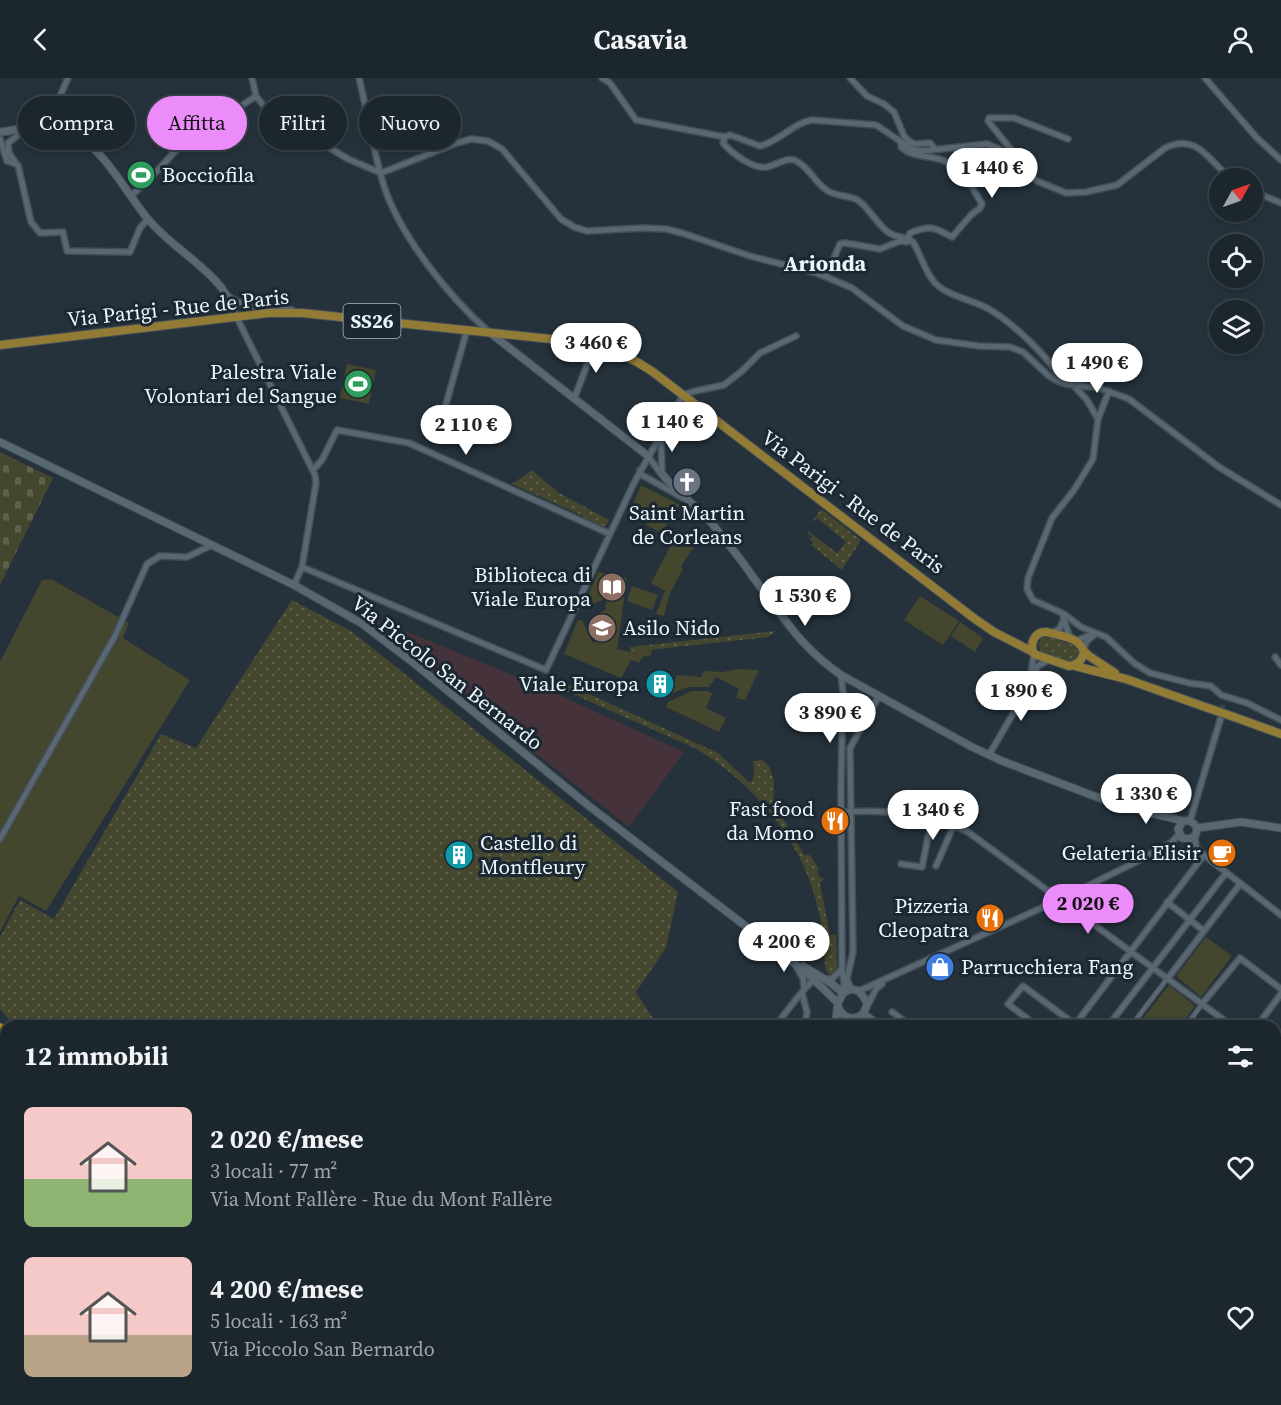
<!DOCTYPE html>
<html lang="it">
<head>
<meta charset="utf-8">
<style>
	:root { --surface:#1c262d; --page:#252e35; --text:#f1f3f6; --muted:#a0a5aa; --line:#3a4349; --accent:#ec8cfb }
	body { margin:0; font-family:"Source Serif 4",serif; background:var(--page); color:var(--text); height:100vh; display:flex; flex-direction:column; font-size:22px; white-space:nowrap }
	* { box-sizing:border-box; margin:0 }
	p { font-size:20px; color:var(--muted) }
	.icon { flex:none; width:33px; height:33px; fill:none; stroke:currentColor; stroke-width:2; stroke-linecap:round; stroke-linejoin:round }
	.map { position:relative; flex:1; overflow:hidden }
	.details { position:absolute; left:0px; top:942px; width:1281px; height:386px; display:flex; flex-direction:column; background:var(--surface); border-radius:18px 18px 0 0; box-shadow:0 3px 9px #0003,0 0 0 2px var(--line) }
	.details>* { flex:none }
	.guide { position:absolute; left:18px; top:18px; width:600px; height:54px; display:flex; gap:12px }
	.needle { width:39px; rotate:50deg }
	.tools { position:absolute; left:1209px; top:90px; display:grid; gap:12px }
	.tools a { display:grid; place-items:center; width:54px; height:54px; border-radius:50%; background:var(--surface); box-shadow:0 3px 9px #0003,0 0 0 2px var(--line); font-size:30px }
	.price { position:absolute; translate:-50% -51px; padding:0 14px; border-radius:21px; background:#fff; color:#222; font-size:20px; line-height:39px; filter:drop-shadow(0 2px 3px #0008) }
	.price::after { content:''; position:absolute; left:50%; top:36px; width:18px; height:14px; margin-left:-9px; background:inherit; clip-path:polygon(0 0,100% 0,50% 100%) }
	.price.current { background:var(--accent); color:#111 }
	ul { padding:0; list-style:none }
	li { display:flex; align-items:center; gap:18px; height:150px; padding:0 24px }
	li span { display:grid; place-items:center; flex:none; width:168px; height:120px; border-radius:9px; color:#555 }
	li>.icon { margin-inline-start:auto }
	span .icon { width:72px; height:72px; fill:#fffc; stroke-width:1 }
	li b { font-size:26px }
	h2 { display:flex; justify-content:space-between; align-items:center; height:72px; padding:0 24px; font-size:26px }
	.pill { padding:0 21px; border-radius:27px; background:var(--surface); box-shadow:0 3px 9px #0003,0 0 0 2px var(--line); font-size:21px; line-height:54px }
	.pill.current { background:var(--accent); color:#111 }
	header { display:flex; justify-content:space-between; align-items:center; height:78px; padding:0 24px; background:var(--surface); font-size:27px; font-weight:700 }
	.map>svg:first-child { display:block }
</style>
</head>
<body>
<header><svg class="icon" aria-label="back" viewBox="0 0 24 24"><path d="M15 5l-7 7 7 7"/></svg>Casavia<svg class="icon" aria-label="person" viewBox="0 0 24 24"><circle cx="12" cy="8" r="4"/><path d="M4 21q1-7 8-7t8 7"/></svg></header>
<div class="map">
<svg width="1281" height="1327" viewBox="0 0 1281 1327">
	<defs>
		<pattern id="grass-dots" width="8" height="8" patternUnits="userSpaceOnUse" patternTransform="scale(1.5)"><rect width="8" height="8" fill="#45462e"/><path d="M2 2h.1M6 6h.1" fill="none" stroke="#60614d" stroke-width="1.8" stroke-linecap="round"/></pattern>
		<pattern id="cemetery-stones" width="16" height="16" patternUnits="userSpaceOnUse" patternTransform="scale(1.5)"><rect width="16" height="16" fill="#45462e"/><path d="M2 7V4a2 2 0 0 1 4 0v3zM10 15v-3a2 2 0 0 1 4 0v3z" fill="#60614d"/></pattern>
		<pattern id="water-waves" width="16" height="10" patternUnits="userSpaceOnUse" patternTransform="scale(1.5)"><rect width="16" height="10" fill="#06142b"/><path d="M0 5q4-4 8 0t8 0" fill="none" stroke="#2a374b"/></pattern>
	</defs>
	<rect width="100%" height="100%" fill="#25323c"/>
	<path fill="#45323a" d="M368,540L413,556L537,607L684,674L629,749L423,586Z"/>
	<path fill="url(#grass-dots)" d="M532,392L559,415L609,442L606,448L601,449L583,441V438L512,406Z
		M821,431L861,462L842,492L811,467L814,465L809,461L812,458L807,455L808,453L837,475L846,464L817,440L811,445Z
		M292,522L351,553L678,814L666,870L636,914L658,948H618L615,945L612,948H14L0,931V859L20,822L54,841L161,656L196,670Z
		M776,553L768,559L630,574V569Z
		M1049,559L1076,568L1078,576L1074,583L1070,584L1042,576L1038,566L1042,560Z
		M552,599L718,675L749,704L752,703L754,694L753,683L763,682L770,690L774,704L773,729L786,745L804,777H810L819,791L817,793L819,799L824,801L820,805L830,857L836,856L837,891L835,896L832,898C828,895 827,895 826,891C824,884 825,875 824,868C823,848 818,828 812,809C792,750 748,702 695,670L550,606Z"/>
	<path fill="url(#cemetery-stones)" d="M0,374L53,400L0,507Z"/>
	<path fill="#45462e" d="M147,83L155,91L134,111L128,103Z
		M347,286L376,292L369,326L340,320Z
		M641,407L680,427L661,455L646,447L657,426L653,423L646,439L626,443Z
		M670,459L694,469L681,488L683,491L670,515L664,538L656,536L665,513L651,505L673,463L669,460Z
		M598,494L627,500L617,571L630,574L652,571L651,577L642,579L639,585L631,582L621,600L564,576L578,542H582L593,565L607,555L615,556L613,553L615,550L611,542L604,545L602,541L598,543L595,537L607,531L605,527L607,525L605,521L587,529L584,526Z
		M51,501L129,545L123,560L190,602L46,833L19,818L0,854V584L42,502Z
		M632,508L658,517L652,532L627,523Z
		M920,518L959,543L943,567L904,542Z
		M960,544L983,560L975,574L951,558Z
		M737,591L759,592L745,622L736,620L739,611L716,599L709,609H688L670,616L677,597L701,599L704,593L723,594Z
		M691,613H708L712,616L706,630L726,640L719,654L666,629L668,624Z
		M1206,859L1232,878L1201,919L1176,898Z
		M1169,907L1195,928L1180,948H1137Z
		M678,1322H873L876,1327H677L675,1326Z"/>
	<path fill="url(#water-waves)" d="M0,1056L6,1066V1220L0,1215Z
		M134,1322H239L246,1327H142Z"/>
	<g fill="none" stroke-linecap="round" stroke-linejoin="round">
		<path stroke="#39464f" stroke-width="5" stroke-dasharray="5 2.5" stroke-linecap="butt" d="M1221,638L1223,627"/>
		<g stroke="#434f57" stroke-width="6">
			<path id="pedestrian" d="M1131,948L1167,901
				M1186,948L1202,926"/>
		</g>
		<g stroke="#434f57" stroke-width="8">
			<path id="minor" d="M252,0L256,18L267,32L348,81L381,95
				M359,0C368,36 373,73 384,108C400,158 450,220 489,254
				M602,0L610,5L636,42L725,59
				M850,0L867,18L884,26L894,34L904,58L909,63L915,66L930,65L935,71
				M1205,0L1257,60L1281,82
				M58,48L61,16L68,0
				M0,61L7,83L18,87L31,144L40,155L63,154L67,173L130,174L140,150L148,141
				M15,84L9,75L8,65L26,51
				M1019,85L1013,74L988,43L989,40H1014L1068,61
				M381,95L457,65L471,61L488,63L502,71L561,141L574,149L587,153L643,150L666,151L682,155L750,178L816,195L831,201L852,210L903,248L936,262L979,268L1010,269L1023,274L1049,298L1057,303L1066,306L1099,310L1129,321L1219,389L1281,427
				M1252,113L1281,125
				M131,118L158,92L178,70L256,18
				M826,199L840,166L845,165L880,171L900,163L907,164L910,155C931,147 934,149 952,159L971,137L980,130L982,126C970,107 965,90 942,82C928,77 913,80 901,69V66
				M227,217C248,234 267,226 292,232
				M236,238L315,397L316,405L302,489L294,507
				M1065,305C1049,280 1011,242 985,229C969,221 948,218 935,205C925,194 921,177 913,164C906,158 895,160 888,154C877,146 867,128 859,123C851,117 837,119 828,113C816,106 810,91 798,84C788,77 778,87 767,89C752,91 733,76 723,65L725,59L730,57L760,68C780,63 793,45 812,42L876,47L912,71L922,73L987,66L999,71L1037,103L1066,115L1086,114L1117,107L1165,70C1198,54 1209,84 1231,100
				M1073,307L1087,322L1098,341
				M574,321L587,287L589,265
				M446,326L467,252
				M661,356L662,396
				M648,378L661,396
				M313,392L322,382L337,352L409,365L610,456
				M640,392L642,397L683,420
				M302,489L546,592L634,405L683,317L695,313L724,307L742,293L760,275L796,258
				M1064,536L1081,549L1106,559L1134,585L1150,595L1189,605L1211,608L1221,617L1247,625L1281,642
				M1052,555L1060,550L1064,541
				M1070,560L1062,535L1033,522L1027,511L1028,500L1052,440L1074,412L1093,381L1098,341L1109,313
				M1076,563L1095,555
				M1083,572L1087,563L1095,556
				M1275,579L1281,587
				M1031,595L1034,576
				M989,677L1021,622L1030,600L1038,588L1048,582
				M841,734C885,731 927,735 968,754L1232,948
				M1190,743L1221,639
				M1195,757L1196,769L1204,777L1281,837
				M0,761L115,558L147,486L160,478L187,479L212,467
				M901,786L922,789L928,759L935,740
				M936,788L954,747
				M1167,824L1204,853
				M797,890L803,900L804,910
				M842,891L845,913
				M1168,900L1240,806
				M825,901H832L842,891L841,708L843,614L841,597
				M851,911L847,901L853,874L850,670L879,618
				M859,913L1059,822L1138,783L1172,764L1179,756
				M802,915L807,934L805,948
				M1202,926L1240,880L1281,911
				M868,927L876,911L882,906
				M892,934L911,948
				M775,948C784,938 807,904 817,900
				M1037,948L1008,926L1023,908L1069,942L1076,945
				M1074,948L1204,777
				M1108,948L1226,795
				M1257,948L1281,916
				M1275,1060L1280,1053L1281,1054
				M1275,1091L1281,1082
				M1275,1134L1281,1139
				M1275,1157L1281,1148
				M1275,1223L1281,1228
				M1275,1304L1281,1297
				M885,1322L888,1327
				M1073,1322L1079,1327
				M993,1327L998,1322
				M1256,1327L1260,1322"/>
		</g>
		<g stroke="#434f57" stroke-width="9">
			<path id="tertiary" d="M0,54C22,52 53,42 72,54C104,71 125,113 147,140C169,167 200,183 221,209C228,218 231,228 236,238
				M489,254L648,378
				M0,364L294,507L361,545L415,586L589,728L808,896L838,925
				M662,396C678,416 699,429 714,448C727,465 741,481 753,499C783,538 799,568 841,597L972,669L1002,683L1115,726L1183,743C1190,742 1194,744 1197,750
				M1183,743L1178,751L1182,760L1191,761L1196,756L1197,750
				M1197,750L1241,744L1281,750
				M803,888L831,905L843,915
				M864,936L880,948
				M835,948L838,925L843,915L851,911L859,913L867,924C866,943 845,946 838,929
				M1275,1246L1281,1250
				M1205,1322L1212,1327"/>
		</g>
		<g stroke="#434f57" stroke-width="10">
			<path id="primary" d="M0,267L268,235H302L589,265C613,271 633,280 653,294L975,541L994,554L1033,574
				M1047,554C1061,558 1081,559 1084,575C1081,583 1078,587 1069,588L1034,576C1029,565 1035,553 1047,554Z
				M1083,572L1089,578L1115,595
				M1075,588L1126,601L1208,630
				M1234,639L1281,656"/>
		</g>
		<g stroke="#434f57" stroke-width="11">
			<path id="motorway" d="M0,950L6,958
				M0,964L6,972
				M278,1322L282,1327
				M289,1322L294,1327"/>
		</g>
		<use href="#pedestrian" stroke="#596772" stroke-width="4"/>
		<use href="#minor" stroke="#596772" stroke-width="5"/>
		<use href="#tertiary" stroke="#596772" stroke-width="7"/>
		<use href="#primary" stroke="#917b35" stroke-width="8"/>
		<use href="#motorway" stroke="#b7890d" stroke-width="9"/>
		<g stroke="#434f57" stroke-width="10" stroke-linecap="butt">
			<path id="primary-bridge" d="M1208,630L1234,639"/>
		</g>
		<use href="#primary-bridge" stroke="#917b35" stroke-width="8"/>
	</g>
	<defs>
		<g id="stadium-disc" transform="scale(1.5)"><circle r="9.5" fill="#2e9e5b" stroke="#1b2832"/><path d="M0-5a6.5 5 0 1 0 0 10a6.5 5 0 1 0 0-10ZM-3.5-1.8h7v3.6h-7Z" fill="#fff"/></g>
		<g id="church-disc" transform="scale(1.5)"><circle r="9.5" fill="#6b7280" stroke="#1b2832"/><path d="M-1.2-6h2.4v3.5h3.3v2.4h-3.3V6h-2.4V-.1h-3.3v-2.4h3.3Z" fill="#fff"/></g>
		<g id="library-disc" transform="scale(1.5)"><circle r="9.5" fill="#8d6e63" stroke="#1b2832"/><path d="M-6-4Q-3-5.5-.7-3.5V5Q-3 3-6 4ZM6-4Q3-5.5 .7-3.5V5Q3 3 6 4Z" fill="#fff"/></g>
		<g id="school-disc" transform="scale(1.5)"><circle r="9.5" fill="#8d6e63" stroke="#1b2832"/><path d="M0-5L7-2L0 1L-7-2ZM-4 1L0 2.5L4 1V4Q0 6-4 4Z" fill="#fff"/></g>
		<g id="building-disc" transform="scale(1.5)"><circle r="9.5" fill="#0f9aa8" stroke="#1b2832"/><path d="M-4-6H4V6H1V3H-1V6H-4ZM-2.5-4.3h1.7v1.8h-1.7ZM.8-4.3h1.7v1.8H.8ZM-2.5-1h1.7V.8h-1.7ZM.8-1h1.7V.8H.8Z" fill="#fff"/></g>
		<g id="restaurant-disc" transform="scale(1.5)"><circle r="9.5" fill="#e8710a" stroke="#1b2832"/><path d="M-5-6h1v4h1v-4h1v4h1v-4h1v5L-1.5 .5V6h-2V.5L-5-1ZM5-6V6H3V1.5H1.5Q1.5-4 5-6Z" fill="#fff"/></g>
		<g id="cafe-disc" transform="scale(1.5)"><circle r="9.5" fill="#e8710a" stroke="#1b2832"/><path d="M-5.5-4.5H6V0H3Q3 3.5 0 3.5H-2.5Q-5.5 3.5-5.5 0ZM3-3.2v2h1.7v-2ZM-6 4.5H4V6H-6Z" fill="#fff"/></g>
		<g id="shop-disc" transform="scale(1.5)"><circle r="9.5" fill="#3f7fe0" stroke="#1b2832"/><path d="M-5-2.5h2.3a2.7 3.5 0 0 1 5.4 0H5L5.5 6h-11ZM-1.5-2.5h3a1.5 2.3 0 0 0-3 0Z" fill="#fff"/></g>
	</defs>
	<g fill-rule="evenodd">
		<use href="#stadium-disc" x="141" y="97"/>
		<use href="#stadium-disc" x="358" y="306"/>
		<use href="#church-disc" x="687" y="404"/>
		<use href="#library-disc" x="612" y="509"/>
		<use href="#school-disc" x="602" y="550"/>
		<use href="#building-disc" x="660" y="606"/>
		<use href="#restaurant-disc" x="835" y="743"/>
		<use href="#cafe-disc" x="1222" y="775"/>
		<use href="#building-disc" x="459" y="777"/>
		<use href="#restaurant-disc" x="990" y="840"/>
		<use href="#shop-disc" x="940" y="889"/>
	</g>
	<g text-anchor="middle" stroke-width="6" stroke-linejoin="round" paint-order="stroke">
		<rect fill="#1b2832" stroke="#adb8bf" stroke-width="1.5" x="343.5" y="226" width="57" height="34" rx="4.5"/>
		<g font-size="20" font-weight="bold" fill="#ecf5fb">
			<text x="372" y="250">SS26</text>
		</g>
		<g font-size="21" fill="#ecf5fb" stroke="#1b2832" text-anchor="end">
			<text x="162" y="104" text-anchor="start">Bocciofila</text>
			<text x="337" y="301">Palestra Viale<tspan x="337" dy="24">Volontari del Sangue</tspan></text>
			<text x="687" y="442" text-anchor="middle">Saint Martin<tspan x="687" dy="24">de Corleans</tspan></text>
			<text x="591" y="504">Biblioteca di<tspan x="591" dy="24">Viale Europa</tspan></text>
			<text x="623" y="557" text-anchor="start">Asilo Nido</text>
			<text x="639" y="613">Viale Europa</text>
			<text x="814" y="738">Fast food<tspan x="814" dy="24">da Momo</tspan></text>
			<text x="480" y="772" text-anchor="start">Castello di<tspan x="480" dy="24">Montfleury</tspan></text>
			<text x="1201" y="782">Gelateria Elisir</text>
			<text x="969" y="835">Pizzeria<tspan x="969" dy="24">Cleopatra</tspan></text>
			<text x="961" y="896" text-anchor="start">Parrucchiera Fang</text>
		</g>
		<g font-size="21" fill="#ecf5fb" stroke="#1b2832">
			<text transform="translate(178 230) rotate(-6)" y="7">Via Parigi - Rue de Paris</text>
			<text transform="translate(853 424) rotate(37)" y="7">Via Parigi - Rue de Paris</text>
			<text transform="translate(447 595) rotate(38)" y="7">Via Piccolo San Bernardo</text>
		</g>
		<g font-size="22" font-weight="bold" fill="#ecf5fb" stroke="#1b2832">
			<text x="825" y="193">Arionda</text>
		</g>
	</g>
</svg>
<div class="tools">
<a><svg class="needle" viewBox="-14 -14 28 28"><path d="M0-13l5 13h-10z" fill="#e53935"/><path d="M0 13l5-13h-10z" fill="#a0a5aa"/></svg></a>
<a><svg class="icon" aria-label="locate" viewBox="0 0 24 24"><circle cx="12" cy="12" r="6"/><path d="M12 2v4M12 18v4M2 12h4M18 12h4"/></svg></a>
<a><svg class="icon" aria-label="layers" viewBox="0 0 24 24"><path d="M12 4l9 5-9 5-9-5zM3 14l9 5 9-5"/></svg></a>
</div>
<b class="price" style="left:992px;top:121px">1 440 €</b>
<b class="price" style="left:596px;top:296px">3 460 €</b>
<b class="price" style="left:1097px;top:316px">1 490 €</b>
<b class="price" style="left:672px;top:375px">1 140 €</b>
<b class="price" style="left:466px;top:378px">2 110 €</b>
<b class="price" style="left:805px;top:549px">1 530 €</b>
<b class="price" style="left:1021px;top:644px">1 890 €</b>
<b class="price" style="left:830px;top:666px">3 890 €</b>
<b class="price" style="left:1146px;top:747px">1 330 €</b>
<b class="price" style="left:933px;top:763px">1 340 €</b>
<b class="price current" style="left:1088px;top:857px">2 020 €</b>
<b class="price" style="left:784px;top:895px">4 200 €</b>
<div class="guide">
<a class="pill">Compra</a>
<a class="pill current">Affitta</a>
<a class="pill">Filtri</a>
<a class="pill">Nuovo</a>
</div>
<section class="details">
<h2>12 immobili<svg class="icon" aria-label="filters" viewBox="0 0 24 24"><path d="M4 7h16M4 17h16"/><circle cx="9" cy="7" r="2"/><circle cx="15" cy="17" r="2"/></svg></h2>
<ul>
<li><span style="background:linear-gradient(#f6c9c9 60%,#8fb573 0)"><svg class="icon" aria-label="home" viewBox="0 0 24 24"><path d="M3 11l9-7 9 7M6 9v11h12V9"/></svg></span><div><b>2 020 €/mese</b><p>3 locali · 77 m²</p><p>Via Mont Fallère - Rue du Mont Fallère</p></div><svg class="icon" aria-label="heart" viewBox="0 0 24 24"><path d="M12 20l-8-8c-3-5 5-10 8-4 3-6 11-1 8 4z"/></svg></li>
<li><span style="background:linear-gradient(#f6c9c9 65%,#b9a48a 0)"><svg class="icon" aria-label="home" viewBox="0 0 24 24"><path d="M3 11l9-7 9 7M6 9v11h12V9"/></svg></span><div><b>4 200 €/mese</b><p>5 locali · 163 m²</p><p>Via Piccolo San Bernardo</p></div><svg class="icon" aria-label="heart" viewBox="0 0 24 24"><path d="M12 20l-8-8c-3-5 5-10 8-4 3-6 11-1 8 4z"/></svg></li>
</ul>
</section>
</div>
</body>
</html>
